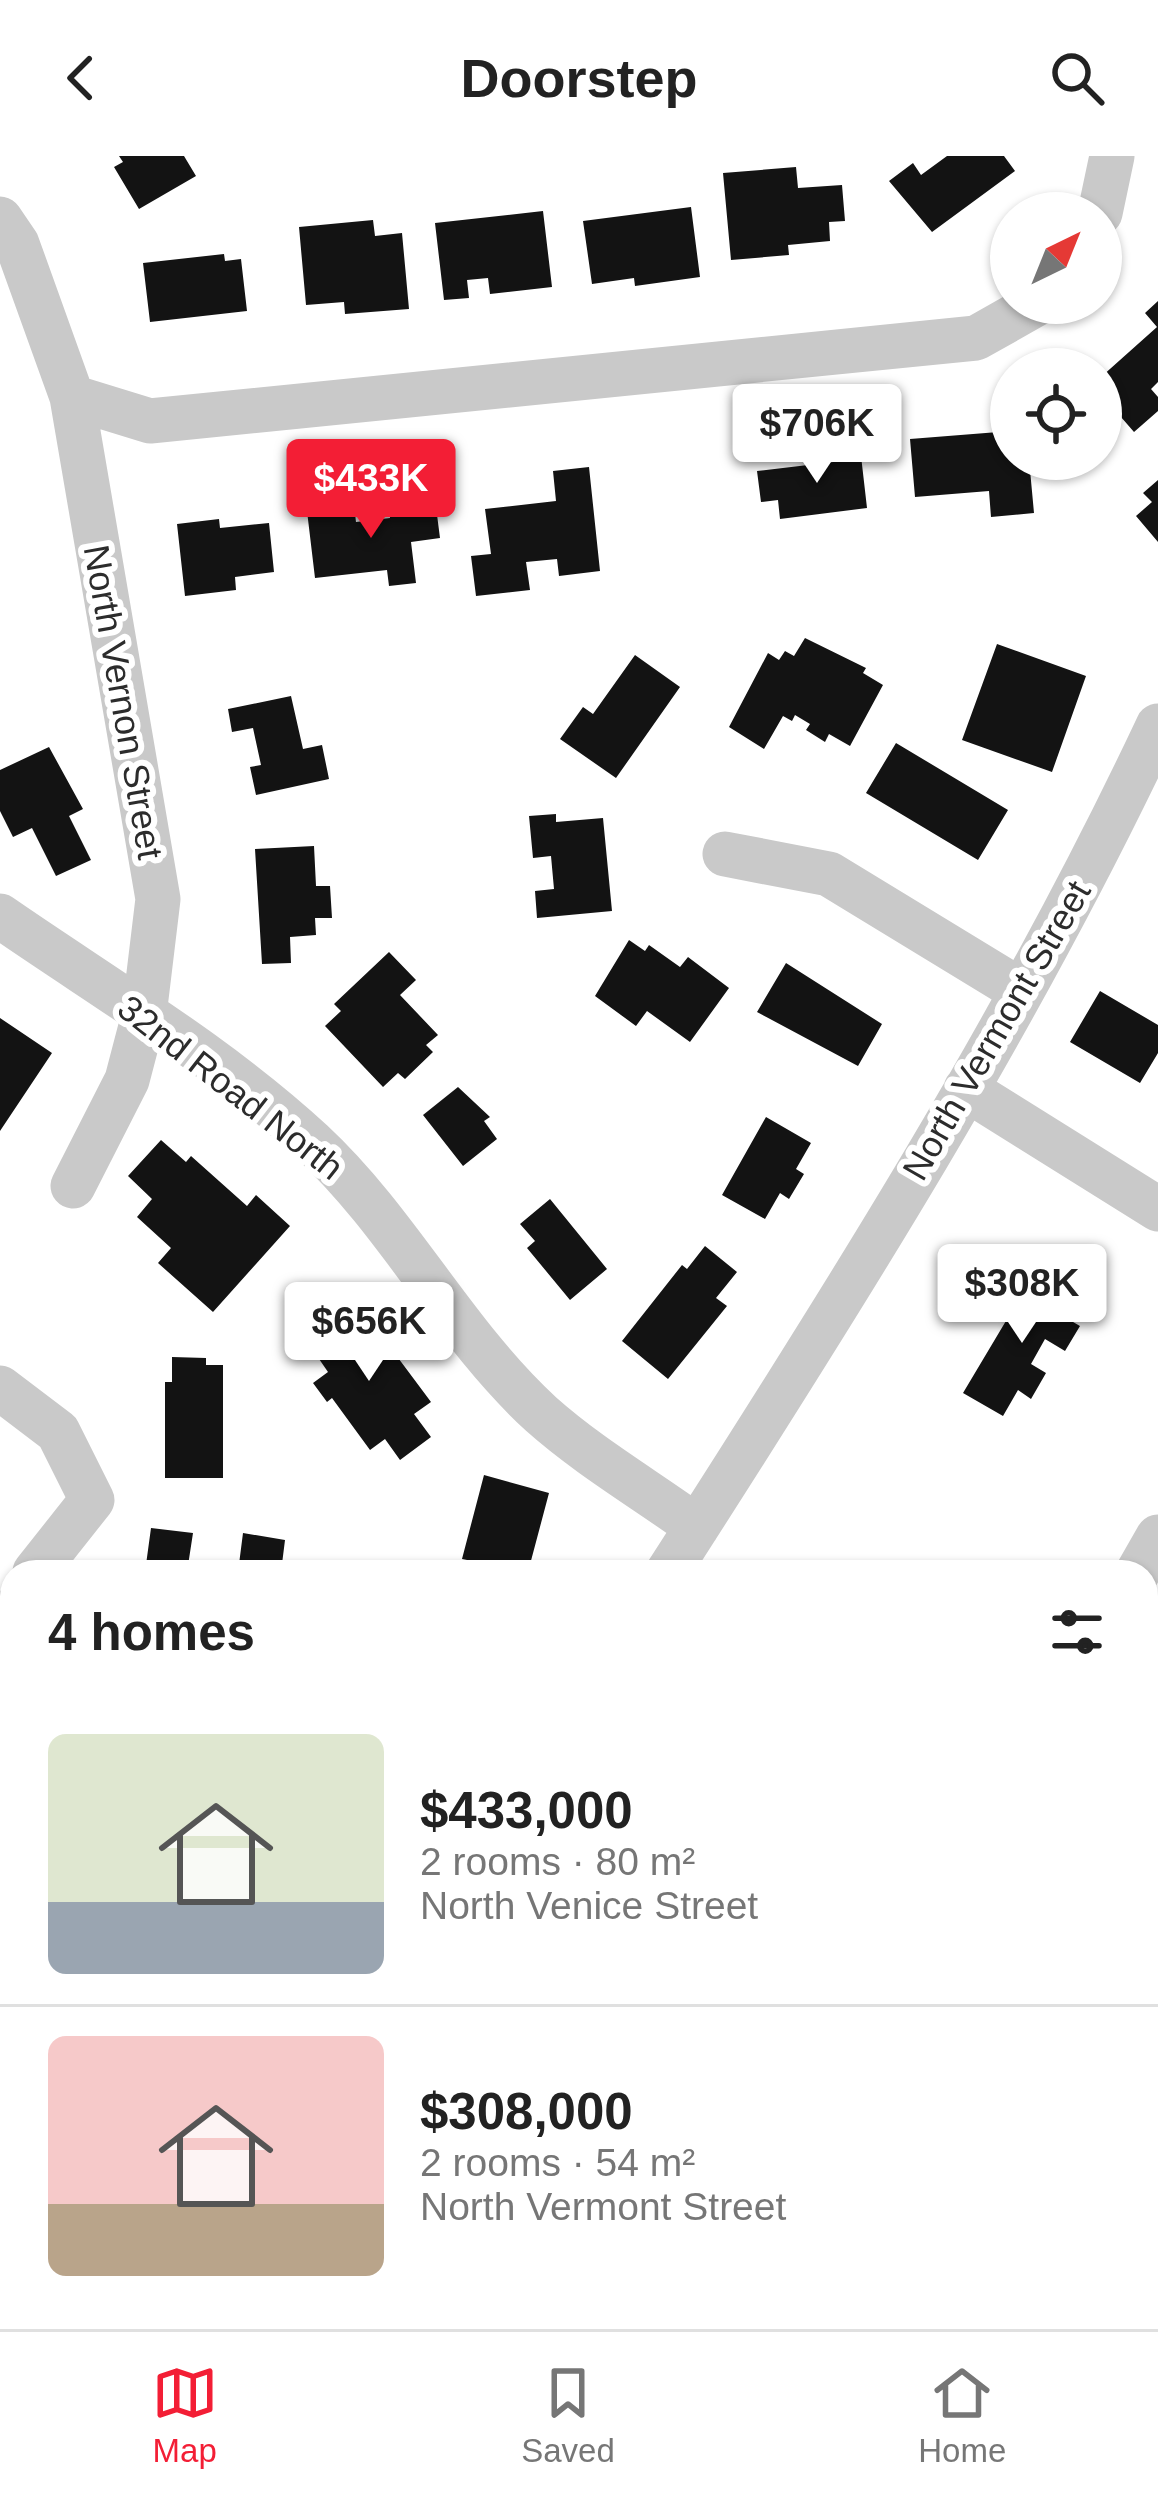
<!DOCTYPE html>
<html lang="en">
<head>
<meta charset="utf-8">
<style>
	:root { --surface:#fff; --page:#f6f6f6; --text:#222; --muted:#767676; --line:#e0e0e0; --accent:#f31e35 }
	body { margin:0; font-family:Arial,sans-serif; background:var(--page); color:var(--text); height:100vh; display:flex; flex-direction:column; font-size:45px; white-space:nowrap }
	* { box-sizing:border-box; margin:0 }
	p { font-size:39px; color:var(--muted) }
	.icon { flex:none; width:66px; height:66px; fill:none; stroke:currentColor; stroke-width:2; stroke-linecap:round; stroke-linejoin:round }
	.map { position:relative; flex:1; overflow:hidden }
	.panel { position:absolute; left:0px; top:1404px; width:1158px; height:771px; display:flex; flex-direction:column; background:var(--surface); border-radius:36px 36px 0 0; box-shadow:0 3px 9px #0004 }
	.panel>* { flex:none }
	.needle { width:78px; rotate:43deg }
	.controls { position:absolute; left:990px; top:36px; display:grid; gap:24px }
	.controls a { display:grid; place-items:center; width:132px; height:132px; border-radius:50%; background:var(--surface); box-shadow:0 3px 9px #0004; font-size:60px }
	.price { position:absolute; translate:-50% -102px; padding:0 27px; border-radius:12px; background:#fff; color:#222; font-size:39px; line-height:78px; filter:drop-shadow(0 3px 6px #0008) }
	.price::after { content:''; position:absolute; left:50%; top:72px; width:36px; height:27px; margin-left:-18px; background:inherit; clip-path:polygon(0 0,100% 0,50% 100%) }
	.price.on { background:var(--accent); color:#fff }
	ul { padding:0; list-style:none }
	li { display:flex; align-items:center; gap:36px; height:300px; padding:0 48px }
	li+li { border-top:3px solid var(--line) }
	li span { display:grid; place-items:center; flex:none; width:336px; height:240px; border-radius:18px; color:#555 }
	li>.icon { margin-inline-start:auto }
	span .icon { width:144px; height:144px; fill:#fffc; stroke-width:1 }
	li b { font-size:51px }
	h2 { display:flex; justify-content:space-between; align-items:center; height:144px; padding:0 48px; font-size:51px }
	header { display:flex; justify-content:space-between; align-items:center; height:156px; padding:0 48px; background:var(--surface); font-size:54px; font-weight:800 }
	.dock { display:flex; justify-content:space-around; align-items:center; height:168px; border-top:3px solid var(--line); background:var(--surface); font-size:33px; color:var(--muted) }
	.dock a { display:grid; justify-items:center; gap:6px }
	.dock .on { color:var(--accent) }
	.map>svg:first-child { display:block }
</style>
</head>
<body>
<header><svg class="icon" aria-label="back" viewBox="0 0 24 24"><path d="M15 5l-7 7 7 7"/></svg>Doorstep<svg class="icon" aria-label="search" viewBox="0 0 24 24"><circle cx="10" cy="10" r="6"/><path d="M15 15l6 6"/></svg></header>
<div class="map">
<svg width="1158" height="2173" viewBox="0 0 1158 2173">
	<defs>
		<pattern id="grass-tufts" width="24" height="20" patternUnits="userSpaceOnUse" patternTransform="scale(3)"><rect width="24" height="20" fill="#e3ebd7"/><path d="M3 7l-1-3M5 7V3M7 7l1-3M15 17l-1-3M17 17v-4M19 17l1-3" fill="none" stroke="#c3cab9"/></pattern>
	</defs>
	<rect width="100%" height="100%" fill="#fff"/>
	<path fill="url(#grass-tufts)" d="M0,1802L12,1805V2163H328L334,2173H0Z
		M1158,1864V2173H1076L1078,2163H1146V1911Z"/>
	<path fill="#131313" d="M119,0H184L196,20L139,53L114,11L123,6Z
		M947,0H1004L1015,15L932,76L889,25L913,7L921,19Z
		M796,11L798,32L842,29L845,65L829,66L830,85L788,89L789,99L731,104L723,17Z
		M691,51L700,121L635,130L634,122L592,128L583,65Z
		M543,55L552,131L490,138L488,122L467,124L469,142L444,144L435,67Z
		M373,64L375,80L402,77L409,153L345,158L344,146L306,149L299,71Z
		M224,98L225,105L241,103L247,155L150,166L143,107Z
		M1158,145V226L1151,233L1158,241V255L1134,276L1101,238V221L1157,171L1145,157Z
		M1011,275V303H1029L1034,357L991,361L989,335L915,341L910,283Z
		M860,291L867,352L780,363L778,344L761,346L757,315L833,306L832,294Z
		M589,311L600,415L559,420L557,403L526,406L530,434L476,440L471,400L491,398L485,353L556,345L553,315Z
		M1158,324V386L1136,360L1152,346L1143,337Z
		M435,343L440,382L411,386L416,427L389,430L387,414L315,422L307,355L354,349L356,366L390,362L389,349Z
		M219,363L220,372L269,367L274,416L235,421L236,434L185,440L177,368Z
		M805,482L866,512L863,517L883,529L850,590L829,578L825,586L806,574L810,568L795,559L792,565L783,560L764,593L729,571L768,497L779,504L785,495L794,500Z
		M997,488L1086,520L1052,616L962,584Z
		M635,499L680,531L616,622L560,583L583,551L593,558Z
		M291,540L303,593L322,589L329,623L256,639L250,611L261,609L253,572L232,576L228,553Z
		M896,587L1008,654L978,704L866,637Z
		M49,591L83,653L69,660L91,704L56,720L32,672L13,681L0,655V614Z
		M556,658V666L603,662L612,755L537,762L535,735L554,733L551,700L533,702L529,660Z
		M314,690L316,730H330L332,762H315L316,779L290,781L291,807L262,808L255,693Z
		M629,784L645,795L649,789L680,811L688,801L729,832L690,886L647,855L636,870L595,840Z
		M389,796L416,824L400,839L438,879L426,889L433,896L405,923L398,917L383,931L325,870L341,855L334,848Z
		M786,807L882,868L858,910L757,856Z
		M1100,835L1158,869V897L1140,927L1070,886Z
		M0,862L52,897L0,975Z
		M458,931L490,961L484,965L497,983L463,1010L423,959Z
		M766,961L811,987L796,1013L804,1018L789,1043L780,1037L765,1063L722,1039Z
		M161,984L186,1006L191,1000L247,1050L256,1039L290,1070L213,1156L158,1107L171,1092L137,1061L152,1043L128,1020Z
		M550,1043L607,1113L570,1144L527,1092L535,1085L520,1068Z
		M705,1090L737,1116L716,1142L727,1150L668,1223L622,1185L682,1109L687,1113Z
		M1037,1113L1065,1129L1054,1155L1080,1170L1065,1195L1045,1183L1031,1208L1046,1217L1031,1243L1018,1234L1003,1260L963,1237Z
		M356,1147L377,1176L372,1180L383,1196L390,1191L431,1246L414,1258L431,1281L400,1304L385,1283L370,1294L332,1242L327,1246L313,1227L328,1216L306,1184Z
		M172,1201L206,1202V1209H223V1322H165V1226H172Z
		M484,1319L549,1337L528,1416L462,1403Z
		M151,1372L193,1377L187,1416H145Z
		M243,1377L285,1384L281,1416H238Z
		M1146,1530L1158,1534V1626L1146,1622Z
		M0,1598L12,1600V1665L0,1663Z
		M1146,1709L1158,1711V1747L1146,1745Z"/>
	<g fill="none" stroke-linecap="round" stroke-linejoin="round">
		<path stroke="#c9c9c9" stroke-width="6" stroke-dasharray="6 6" stroke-linecap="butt" d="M0,1895L12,1897
			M270,2163L276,2173"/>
		<path stroke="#c9c9c9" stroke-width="45" d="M1100,57L1112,0
			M0,63L17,88L72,241L158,743L144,859L127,924L73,1030
			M72,241L150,265L976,182L1038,147
			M725,698L829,718L1021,835
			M0,760C104,832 218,899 312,986C399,1067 453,1177 541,1258C588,1300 646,1334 697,1371
			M966,933L1158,1053
			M0,1232L58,1276L92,1344L35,1416
			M668,1416C844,1142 1020,864 1158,570
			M1138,1416L1158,1381
			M0,1475L12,1454
			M0,1791L12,1794
			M352,2163L359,2173"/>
	</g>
	<g text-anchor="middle" stroke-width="12" stroke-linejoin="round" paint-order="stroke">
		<g font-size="36" fill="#2c2c2c" stroke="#fff">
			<text transform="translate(124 546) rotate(80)" y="13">North Vernon Street</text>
			<text transform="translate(996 874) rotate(-60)" y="13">North Vermont Street</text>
			<text transform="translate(231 931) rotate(38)" y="13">32nd Road North</text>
		</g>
	</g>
</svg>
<div class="controls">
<a><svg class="needle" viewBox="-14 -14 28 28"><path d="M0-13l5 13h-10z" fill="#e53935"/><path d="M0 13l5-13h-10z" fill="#767676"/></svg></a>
<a><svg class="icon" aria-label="locate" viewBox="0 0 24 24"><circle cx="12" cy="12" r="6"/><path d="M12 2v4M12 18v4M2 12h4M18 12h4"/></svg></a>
</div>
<b class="price" style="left:817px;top:330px">$706K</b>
<b class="price on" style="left:371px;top:385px">$433K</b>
<b class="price" style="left:1022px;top:1190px">$308K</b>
<b class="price" style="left:369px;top:1228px">$656K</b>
<section class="panel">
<h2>4 homes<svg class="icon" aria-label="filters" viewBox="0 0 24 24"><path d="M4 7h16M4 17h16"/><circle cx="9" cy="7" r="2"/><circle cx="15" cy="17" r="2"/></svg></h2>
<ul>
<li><span style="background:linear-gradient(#dfe7d0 70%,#9aa5b1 0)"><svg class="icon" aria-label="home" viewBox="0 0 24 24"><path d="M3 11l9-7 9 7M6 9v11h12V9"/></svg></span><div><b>$433,000</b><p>2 rooms · 80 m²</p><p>North Venice Street</p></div></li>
<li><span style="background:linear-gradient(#f6c9c9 70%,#b9a48a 0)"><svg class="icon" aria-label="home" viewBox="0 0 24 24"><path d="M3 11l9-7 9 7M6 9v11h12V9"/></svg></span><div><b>$308,000</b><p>2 rooms · 54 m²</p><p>North Vermont Street</p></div></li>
</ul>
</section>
</div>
<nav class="dock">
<a class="on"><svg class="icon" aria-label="map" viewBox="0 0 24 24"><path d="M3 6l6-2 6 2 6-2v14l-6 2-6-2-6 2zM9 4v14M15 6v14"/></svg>Map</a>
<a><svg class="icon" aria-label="saved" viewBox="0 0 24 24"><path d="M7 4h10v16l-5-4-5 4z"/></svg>Saved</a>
<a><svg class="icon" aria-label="home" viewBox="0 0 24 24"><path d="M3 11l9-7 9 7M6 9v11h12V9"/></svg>Home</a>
</nav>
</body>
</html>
